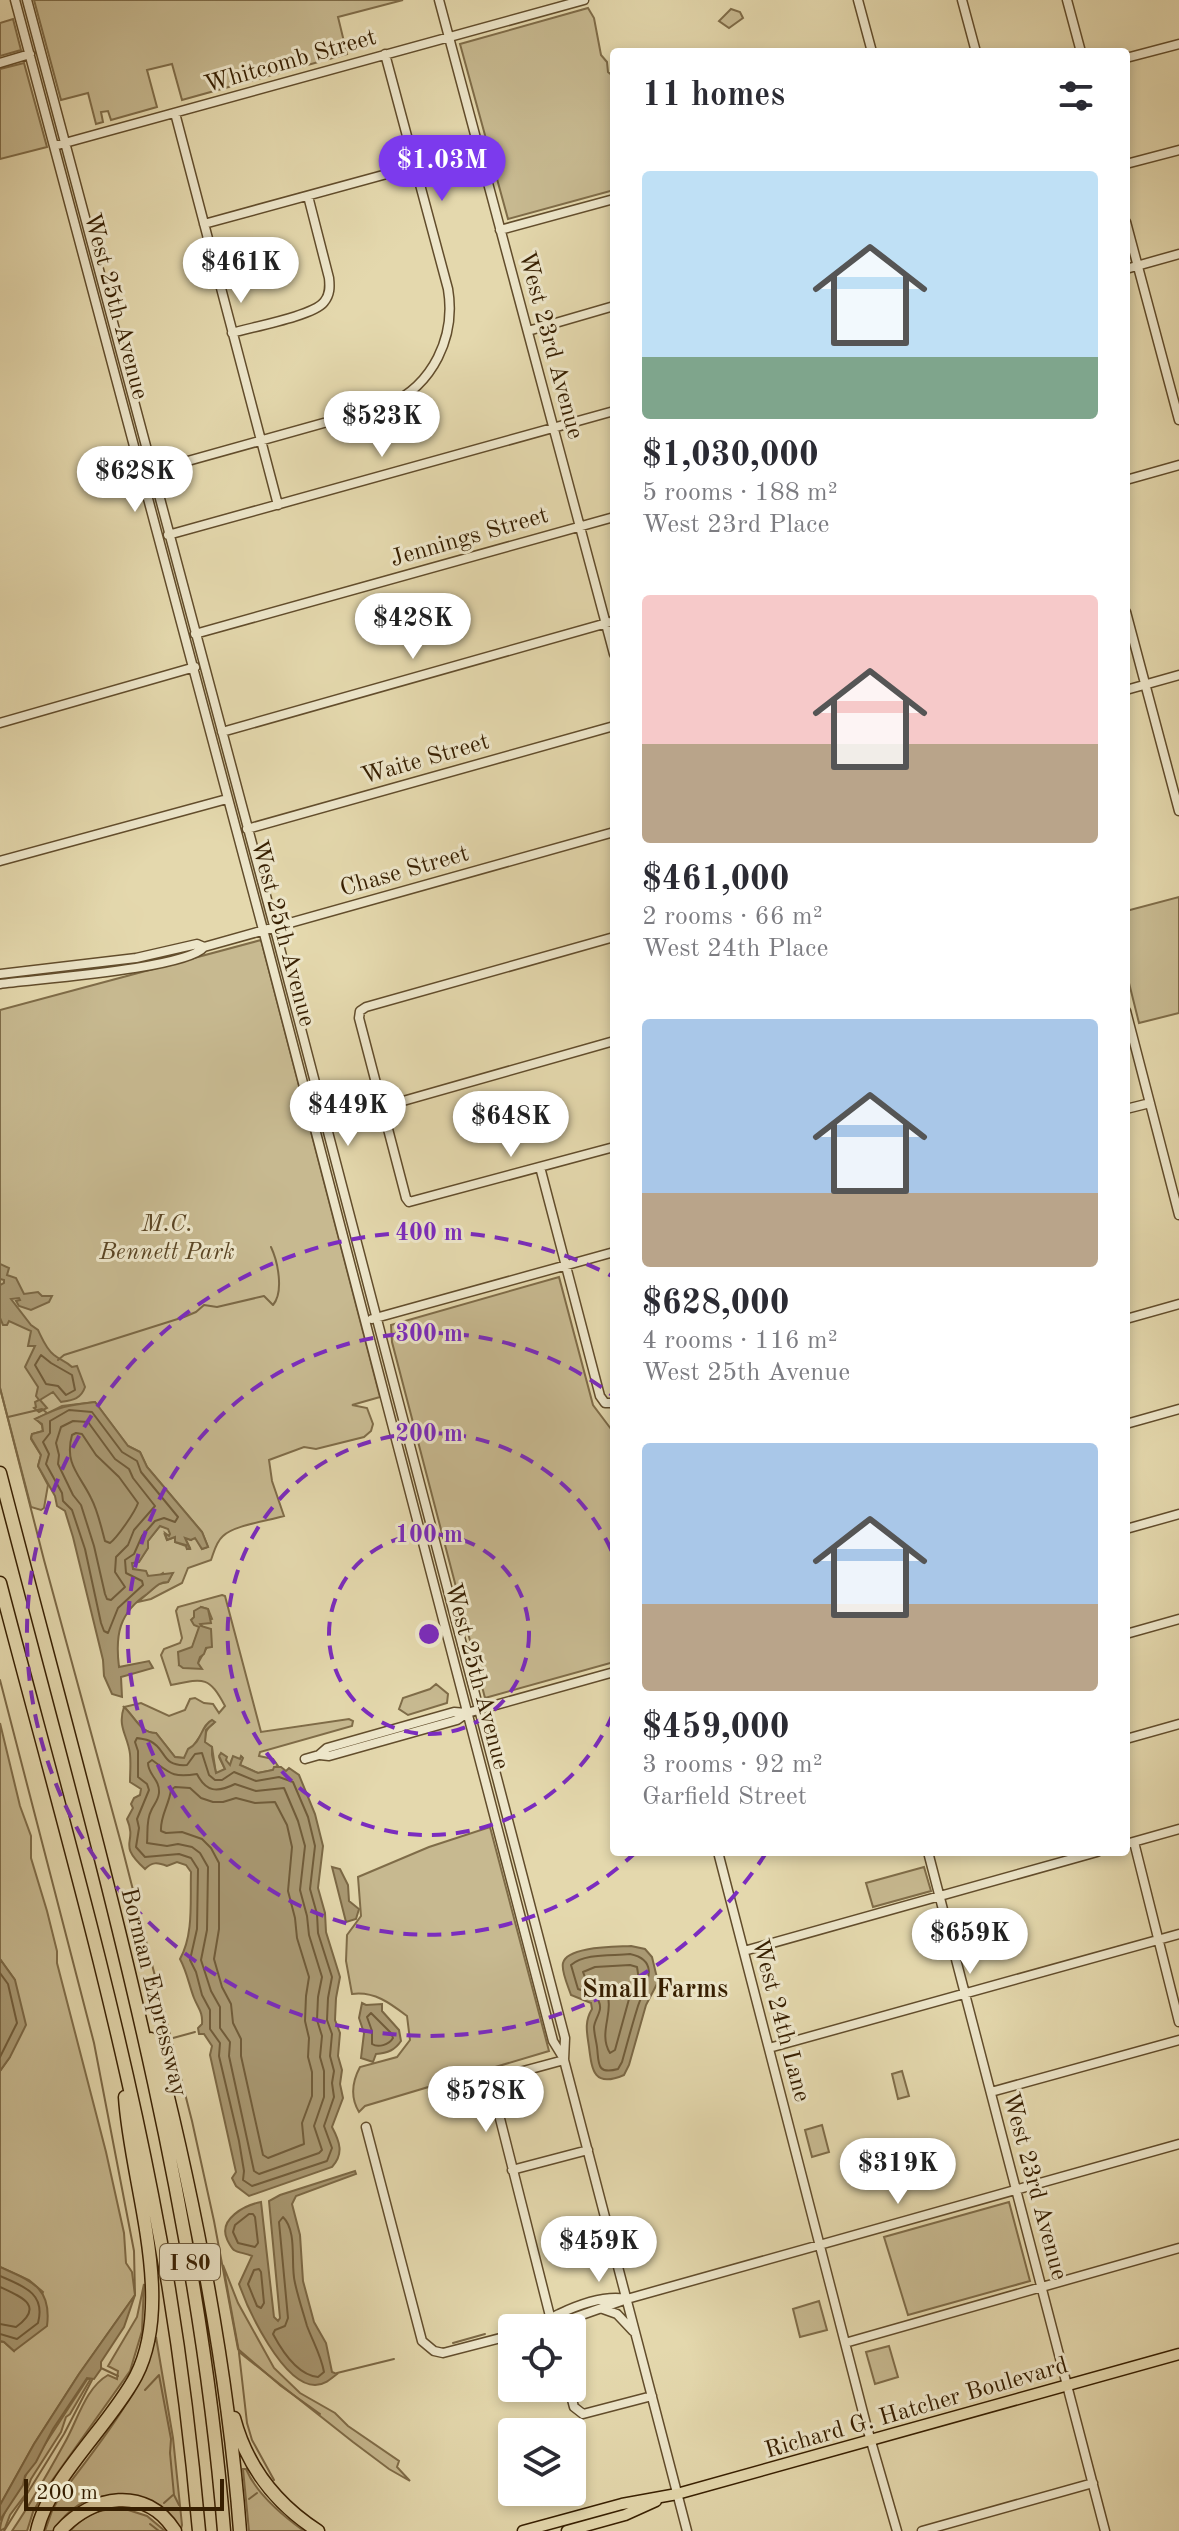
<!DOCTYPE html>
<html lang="en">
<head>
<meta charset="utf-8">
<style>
	:root { --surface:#fff; --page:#f7f7f7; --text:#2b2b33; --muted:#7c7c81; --accent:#7c3aed }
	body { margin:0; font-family:"Old Standard TT",serif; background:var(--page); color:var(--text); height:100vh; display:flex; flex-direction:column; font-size:30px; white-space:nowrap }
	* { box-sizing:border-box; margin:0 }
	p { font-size:26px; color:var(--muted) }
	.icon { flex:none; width:44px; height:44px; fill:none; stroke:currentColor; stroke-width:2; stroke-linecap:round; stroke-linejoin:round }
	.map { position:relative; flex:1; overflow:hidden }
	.side { position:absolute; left:610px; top:48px; width:520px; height:1808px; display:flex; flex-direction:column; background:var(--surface); border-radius:8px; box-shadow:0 4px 12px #0003 }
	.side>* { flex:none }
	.fabs { position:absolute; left:498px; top:2314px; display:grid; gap:16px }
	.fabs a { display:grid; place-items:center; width:88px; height:88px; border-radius:8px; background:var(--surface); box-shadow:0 4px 12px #0003; font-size:40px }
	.scale { position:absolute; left:24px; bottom:20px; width:200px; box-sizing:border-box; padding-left:8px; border:4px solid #371f01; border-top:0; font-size:22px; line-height:28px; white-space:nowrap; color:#371f01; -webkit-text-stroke:6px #ede6ca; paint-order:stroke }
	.price { position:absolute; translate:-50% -68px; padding:0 18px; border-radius:28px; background:#fff; color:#222; font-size:26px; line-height:52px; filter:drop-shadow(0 2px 4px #0008) }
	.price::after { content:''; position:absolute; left:50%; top:48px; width:24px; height:18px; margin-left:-12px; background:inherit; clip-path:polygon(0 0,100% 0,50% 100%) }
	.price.current { background:var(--accent); color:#fff }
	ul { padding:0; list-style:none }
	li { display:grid; align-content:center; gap:16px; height:424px; padding:0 32px }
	li span { display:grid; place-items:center; height:248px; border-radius:8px; color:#555 }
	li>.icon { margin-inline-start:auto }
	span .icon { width:144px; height:144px; fill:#fffc; stroke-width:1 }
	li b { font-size:34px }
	h2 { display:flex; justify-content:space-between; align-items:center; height:96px; padding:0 32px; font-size:34px }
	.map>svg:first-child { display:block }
</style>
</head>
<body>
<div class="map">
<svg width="1179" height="2531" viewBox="0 0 1179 2531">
	<rect width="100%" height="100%" fill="#e4d8ad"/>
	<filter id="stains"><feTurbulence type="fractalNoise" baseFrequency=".0025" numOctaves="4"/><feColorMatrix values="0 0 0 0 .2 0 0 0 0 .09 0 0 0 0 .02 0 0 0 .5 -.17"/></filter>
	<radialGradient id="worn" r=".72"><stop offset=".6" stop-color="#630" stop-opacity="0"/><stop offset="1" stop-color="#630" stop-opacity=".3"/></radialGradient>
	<path fill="#c7b990" stroke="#7f6c48" stroke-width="2" fill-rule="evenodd" d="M34,0H403L338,17L347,54L182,100L172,64L147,70L157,107L111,120L108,111L101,112L103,122L96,124L88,93L61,100Z
		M588,8L594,18L601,55L607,62L608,72L614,77V190L508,219L460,44Z
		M731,9L740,12L743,18L729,28L719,21Z
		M13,19L21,50L0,56V23Z
		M24,63L47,147L0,159V69Z
		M1179,897V1013L1139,1023L1126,971V911Z
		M261,940L380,1397L352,1405L367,1408L373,1424L371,1431L364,1437L316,1449L304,1447L269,1460L272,1481L284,1516C268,1521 234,1525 223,1536C216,1542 214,1552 211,1560L188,1568L182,1583L151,1599L138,1602L158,1584L168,1582L172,1574L165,1576L163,1573L159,1576H148L146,1572L133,1569L132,1563L139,1561L148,1548V1541L160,1526L168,1528L171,1534L169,1537L165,1535L167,1540L175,1537V1542L186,1546L187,1549L190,1548L185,1538L191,1540L195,1536L202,1549L208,1547L202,1532L147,1467L140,1452L128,1446L95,1402L62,1406L36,1419L42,1425L43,1431L32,1434L31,1439L41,1455L38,1466L48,1485L44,1508L41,1510L31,1507L0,1388V1010Z
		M559,1277L593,1405L614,1433V1540L611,1544L614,1557V1662L485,1698L392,1342L391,1325Z
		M222,1595L225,1596L261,1732L349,1719L353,1721L352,1726L260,1752L259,1756L273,1759L278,1766L275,1767L273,1770L258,1773L240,1765L242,1756L240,1759H232L230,1765L219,1757L225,1769L216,1774L212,1747L205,1743C205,1732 206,1729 214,1723C203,1727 194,1748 184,1758L175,1757L156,1733C140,1733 135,1717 124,1707L141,1703L169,1716L185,1710L190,1699L195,1698L204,1703L213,1704L219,1713L225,1706C209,1676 204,1678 171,1685L161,1655L164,1649L180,1643L182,1638L176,1611L178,1607ZM201,1607L208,1609L212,1619L200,1623L211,1640L198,1663L179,1665L182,1652L192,1648L199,1629Z
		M436,1684L448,1694L447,1703L408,1715L399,1709L403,1698L430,1689Z
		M0,1723L20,1806L31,1836V1858L47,1911L57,1951V1963L106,2152L124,2233L126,2263L132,2272L135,2295L79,2374L34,2444L0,2505V2341L4,2342L14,2351L43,2292L29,2280L0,2267V2071L10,2057L15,1980L0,1959Z
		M490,1827L549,2051L365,2106L359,2112C350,2097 352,2082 360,2067L397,2057L410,2040L407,2016C390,2003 374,1991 352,1994L346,1961L347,1935L361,1916L358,1877L429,1847Z
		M924,1867L931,1891L873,1907L866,1883Z
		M902,2071L909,2096L898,2099L892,2074Z
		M822,2125L829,2152L812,2157L805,2130Z
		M1009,2202L1030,2281L908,2315L884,2237Z
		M223,2265L238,2303L274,2368L300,2393L335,2413L348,2426L399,2461L397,2467L410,2481L389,2469L353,2442L239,2352Z
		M144,2284L142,2331L130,2371L46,2489L33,2512L27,2531H12C31,2503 48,2473 64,2444C77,2422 85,2388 108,2375L117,2379L118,2371L108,2366L137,2317Z
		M819,2301L827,2330L800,2337L793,2309Z
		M156,2337L173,2438L182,2525L181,2529C169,2513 158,2509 140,2502C103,2488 75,2498 53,2531H45L52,2511L60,2496C97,2446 139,2398 156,2337Z
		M889,2346L898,2377L875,2384L866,2352Z
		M88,2378L90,2380L70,2414L66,2417L61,2432L31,2479L25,2495L10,2515L5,2528L0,2531C0,2510 21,2492 27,2472Z
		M243,2469H246C256,2493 283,2516 304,2531H249Z
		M122,2508L147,2516L165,2531H70C85,2514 100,2509 122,2508Z"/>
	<path fill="#a99973" stroke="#7b6845" stroke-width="2" d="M0,1264L9,1268L7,1275L16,1278L24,1294L38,1292L42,1296H52L49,1302L31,1310L19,1306L16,1301L20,1300L19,1298L11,1299L31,1325L38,1330C42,1338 46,1349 54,1355C60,1360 66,1361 72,1367L77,1366L85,1387C81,1399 73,1400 61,1402L53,1392L40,1400L47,1408L39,1412L34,1408L36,1407L35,1402L39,1400L36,1396L38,1387L25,1367L35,1346H28L31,1331L9,1321L7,1325H3L0,1318V1285L4,1283V1280L0,1279Z
		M95,1402L128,1446L140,1452L147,1467L202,1532L208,1547L202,1549L195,1538L191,1540L185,1538L190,1549H187L186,1545L175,1542V1537L167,1540L165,1533L169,1536L170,1534L168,1529L160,1526L148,1541V1548L139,1562L132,1563L133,1569L146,1571L148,1576L173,1573L168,1582C158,1582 155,1588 147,1594C119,1613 115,1635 119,1667L149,1661L153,1668L121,1677L122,1697L112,1694L104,1676L103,1660L73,1537L65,1511L57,1506L55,1496L38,1466L41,1455L31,1438L32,1434L43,1431L42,1424L35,1419C60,1407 67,1405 95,1402Z
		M201,1607L208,1609L211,1623L200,1624L201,1626L211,1629L212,1647L206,1648L204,1654L200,1657L198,1663L202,1669L183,1668L179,1665L178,1652L192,1647L199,1627L194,1625L191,1620L194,1617V1611Z
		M124,1707C135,1717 140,1733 156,1733L175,1757L184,1758L188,1749C203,1741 200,1726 212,1720L215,1722L206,1730L205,1742L212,1747V1755L216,1773L225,1769L219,1756L221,1753L227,1757L226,1760L230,1765L233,1756L240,1759L241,1756L243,1758L240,1765L258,1773L273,1770L274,1767H281L286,1771L289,1768L299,1775L315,1814L323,1846L318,1888L325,1913L326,1932L340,1977L336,1998L335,2020L340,2033L338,2056L342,2070L340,2084L343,2098L332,2127C340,2142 344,2154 332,2167L249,2196L236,2186L232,2178L236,2172L210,2055L212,2046L204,2034H199L198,2028L202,2024C203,2012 198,2008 194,1998C189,1985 187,1972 180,1959C194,1934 190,1900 191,1872L186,1865L177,1862L167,1866C157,1862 152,1862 145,1869C116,1842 138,1845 127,1819L133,1808L131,1804L134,1798L140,1795L141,1789L130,1782C130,1773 131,1763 130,1754C128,1736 117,1727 124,1707Z
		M332,1867L340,1869L348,1885L349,1901L359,1909L356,1919L346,1922Z
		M631,1946L645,1949L652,1957L658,1982L646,2005L629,2065L624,2075C594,2088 592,2071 589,2047C587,2033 584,2022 592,2009L591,2003L571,1995C568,1986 561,1971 563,1963C567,1946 617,1947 631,1946Z
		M0,1959L15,1980L26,2025L10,2057L0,2071Z
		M362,2003L366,2005L382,2004V2011L399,2030L401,2041C395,2050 388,2053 376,2054L373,2062L361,2058L364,2033L359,2018Z
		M355,2171L356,2174L296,2196L292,2204L300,2235L303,2281L314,2322L326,2343L332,2372L337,2374C331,2379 324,2385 315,2385C283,2385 248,2310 239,2284L252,2256C246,2253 238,2253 234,2250C232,2249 227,2240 227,2239C218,2219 245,2205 261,2202L274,2317L278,2321L280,2318L269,2201L280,2195Z
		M0,2267C31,2281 52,2287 47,2326L14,2351L4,2342L0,2341Z
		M135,2295L124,2327L101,2362V2369L94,2379L87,2378L53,2429L36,2462L25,2476L23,2485L0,2520V2505L34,2444L79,2374Z"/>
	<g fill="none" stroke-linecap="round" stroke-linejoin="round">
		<path stroke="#705c3a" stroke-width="2" d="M41,1355L51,1363L72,1375L75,1390L66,1395L58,1386L46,1384L35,1365Z
			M69,1410L92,1412L122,1452L137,1461L141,1472L178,1517L175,1522L164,1518L155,1521L142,1536L134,1554L125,1560L126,1573L142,1581L143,1585L118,1608L108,1633L104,1631L101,1623L85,1549L72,1510L63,1501L62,1493L46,1464L49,1454L43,1442L50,1433V1421Z
			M73,1421L88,1422L115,1459L129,1469L133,1478L155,1506L134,1530L128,1545L116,1557L115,1572L125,1587L111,1600L107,1599L105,1594L94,1546L81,1505L73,1495L58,1464L59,1455L56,1443L61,1427Z
			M76,1433L82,1434L96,1455L119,1477L138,1503C135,1512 117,1538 110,1543L105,1541C101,1527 98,1511 91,1498C80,1475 64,1464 72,1435Z
			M137,1738C141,1739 146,1739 150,1741C167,1749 161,1767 187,1765L195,1754L202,1753L209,1775L215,1780H222L234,1772L256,1781L279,1777L293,1782L308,1817L315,1846L310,1889L317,1914L318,1933L332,1977L328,1998L327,2020L332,2034L330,2056L334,2071L332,2083L334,2097L324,2126L332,2148L327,2161L252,2186L243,2180L244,2171L239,2141L219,2056L220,2043L210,2029V2010L202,1995L196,1972L190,1960L197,1929L198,1869L191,1858L179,1854L145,1857L136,1847L139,1828L137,1819L149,1790L147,1784L138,1777V1751L135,1742Z
			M152,1760C170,1773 172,1778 197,1774C206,1792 217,1793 235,1784L256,1791L284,1788L298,1821L305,1846L300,1890L307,1916L309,1935L322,1977L318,1997L317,2020L322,2036L320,2057L324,2071V2097L314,2126L322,2150L319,2153L259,2174L254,2171L229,2056L230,2042L220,2028V2007L211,1991L201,1960L207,1930L208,1867L200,1853L192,1847L178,1844L167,1846L147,1843C148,1833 146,1820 151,1811C154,1804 158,1801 159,1793C160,1779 148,1775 148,1763Z
			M175,1787L190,1788L201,1798L213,1802H223L236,1798L255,1803L275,1802L287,1825L292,1847L288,1891L295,1918L297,1938L309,1977L306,1996L305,2021L309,2038L308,2057L312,2072V2096L302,2123L304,2144L268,2158L263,2155L241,2056V2039L233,2023L231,2004L222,1987L214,1959L219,1929V1863L211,1848L202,1839L182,1832L166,1833L161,1831C160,1816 169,1805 171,1790Z
			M630,1954C663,1961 644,1988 638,2006C632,2025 627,2044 622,2062L618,2069C596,2075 599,2063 597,2047C596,2040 594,2033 594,2027C595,2018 603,2011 599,2002C595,1992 586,1992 578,1989L571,1965C585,1953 612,1956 630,1954Z
			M630,1965L637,1967L639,1980L629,1999L615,2050L610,2053C593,2026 631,1994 586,1980L583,1972L595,1967Z
			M0,1973L8,1984L17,2023L0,2057
			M371,2013L391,2033L393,2038C389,2045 378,2048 372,2044V2031L367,2017Z
			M249,2214H253L255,2217L258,2243L255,2247L238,2243L233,2232L235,2225Z
			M283,2217C298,2232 290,2264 295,2283C298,2297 303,2312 307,2326C313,2342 321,2355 324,2372L318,2377C297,2375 282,2351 273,2334L275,2330L285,2326L288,2318L279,2222Z
			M259,2269L261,2272L264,2303L261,2308L257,2306L248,2284L254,2270Z
			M0,2276C23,2286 46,2293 38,2323L17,2339L0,2334
			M0,2287C22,2297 45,2306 16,2327L0,2324"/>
		<path stroke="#7b6845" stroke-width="2" d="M58,1360L64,1355L184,1317L196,1312L204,1305L217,1307L264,1296L273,1305C284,1292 278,1262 271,1247
			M0,1388L44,1560L121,1843L192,2121L214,2221L238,2349L281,2386L320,2414
			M8,1417L42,1409L47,1413
			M0,1680L94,2043L134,2251L135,2295
			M173,2038L195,2032
			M453,2343L485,2334
			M239,2353L247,2423L252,2440L274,2480
			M101,2368L118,2376
			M337,2373L394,2359
			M145,2390L159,2375L171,2439L170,2453L174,2495L179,2505
			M249,2499L257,2493
			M164,2503L173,2495
			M150,2524L159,2531
			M4,2531L64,2434L92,2380"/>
		<g stroke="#624d2c" stroke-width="11">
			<path id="minor" d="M15,0L266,941L553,2041L564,2059
				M27,0L277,937L565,2038L564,2060L687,2531
				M439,0L614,654
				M858,0L872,52
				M962,0L976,52
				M1067,0L1081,52
				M1126,58L1179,44
				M0,63L30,54
				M175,113L278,505
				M54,146L584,0
				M1126,164L1179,150
				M1126,222L1179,420
				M204,224L416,166
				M500,230L614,199
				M1126,269L1179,254
				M528,331L614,306
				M232,333C252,327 313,316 324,302C330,295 330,287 329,278L308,196
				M152,471L388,405C433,385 456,337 448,289L385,54
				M1126,480L1179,465
				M168,535L614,411
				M1126,612L1179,811
				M195,634L614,517
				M1126,690L1179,675
				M0,723L195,667
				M222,732L614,621
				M247,829L614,726
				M0,861L227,799
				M614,937L366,1007L360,1011L359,1018L406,1198L409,1202L614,1147
				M0,974L136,958L197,944L204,947
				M0,984C35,979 186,969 204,947L614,832
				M1126,1011L1179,1215
				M382,1107L614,1041
				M1126,1109L1150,1103
				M540,1167L600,1396L605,1403H614
				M372,1319L614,1252
				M1126,1319L1179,1304
				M1126,1424L1179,1409
				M1126,1529L1179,1514
				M1126,1634L1179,1619
				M1126,1739L1179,1724
				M320,1755L329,1756L457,1720L467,1713
				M305,1759L319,1755L327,1748L454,1712L467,1713L614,1672
				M1134,1842L1179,2022
				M1126,1844L1179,1829
				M718,1852L866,2424L897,2531
				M928,1852L1105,2531
				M744,1951L1097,1852
				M769,2048L1179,1934
				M991,2092L1179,2040
				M366,2127L422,2341L434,2351L443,2353L512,2335
				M512,2170L588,2150
				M603,2309L617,2314L633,2331
				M551,2320L559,2323L627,2299L1179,2144
				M537,2328C547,2325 550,2318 559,2314C578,2305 605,2295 626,2299
				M553,2328L491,2083L494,2079L564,2060
				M845,2343L1179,2248
				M569,2388L574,2407L583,2414L652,2396
				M922,2531L1093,2483"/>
		</g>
		<g stroke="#371f01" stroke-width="13">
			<path id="major" d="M523,2531L622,2504L677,2494L1179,2354
				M567,2531L625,2515L656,2501"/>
		</g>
		<g stroke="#371f01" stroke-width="15">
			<path id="highway" d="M0,1473C90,1822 195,2170 224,2531
				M0,1583C53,1786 112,1988 152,2195C174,2306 189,2418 199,2531
				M151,2039L158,2056C197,2212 228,2370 240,2531
				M234,2418C247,2467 276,2504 318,2531
				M37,2531C48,2480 110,2425 136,2376C176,2298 130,2181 125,2097
				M60,2531C92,2495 146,2485 175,2531"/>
		</g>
		<use href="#minor" stroke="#ede6ca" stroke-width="8"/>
		<use href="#major" stroke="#e4d8ad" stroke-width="10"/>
		<use href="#highway" stroke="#e4d8ad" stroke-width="12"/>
	</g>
	<g fill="none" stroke="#7b2cbf" stroke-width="4" stroke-dasharray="14 10">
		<circle cx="429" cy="1634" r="100"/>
		<path d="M613 1714A201 201 0 1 1 613 1554"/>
		<path d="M636 1852A301 301 0 1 1 612 1395"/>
		<path d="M766 1853A402 402 0 1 1 612 1276"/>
	</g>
	<g text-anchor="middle" stroke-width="6" stroke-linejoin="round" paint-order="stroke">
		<rect fill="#ede6ca" stroke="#6e5b3d" stroke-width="2" x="160" y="2244" width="60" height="36" rx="6"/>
		<g font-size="22" font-weight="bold" fill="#371f01">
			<text x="190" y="2270">I 80</text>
		</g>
		<g font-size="24" fill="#371f01" stroke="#ede6ca">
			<text transform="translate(290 60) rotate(-16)" y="8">Whitcomb Street</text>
			<text transform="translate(117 306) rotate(75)" y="8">West 25th Avenue</text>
			<text transform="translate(552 345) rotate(75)" y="8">West 23rd Avenue</text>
			<text transform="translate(469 536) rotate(-16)" y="8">Jennings Street</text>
			<text transform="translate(425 758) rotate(-16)" y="8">Waite Street</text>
			<text transform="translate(404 870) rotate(-16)" y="8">Chase Street</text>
			<text transform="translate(284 933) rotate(75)" y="8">West 25th Avenue</text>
			<text transform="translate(478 1676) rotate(75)" y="8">West 25th Avenue</text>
			<text transform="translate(155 1992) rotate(76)" y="8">Borman Expressway</text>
			<text transform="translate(782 2020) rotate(75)" y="8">West 24th Lane</text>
			<text transform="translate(1036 2186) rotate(75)" y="8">West 23rd Avenue</text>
			<text transform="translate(916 2407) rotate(-16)" y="8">Richard G. Hatcher Boulevard</text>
		</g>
		<g font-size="24" font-style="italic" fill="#5b4625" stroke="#ede6ca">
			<text x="167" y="1231">M.C.<tspan x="167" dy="28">Bennett Park</tspan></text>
		</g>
		<g font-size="26" font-weight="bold" fill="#371f01" stroke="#ede6ca">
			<text x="655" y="1997">Small Farms</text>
		</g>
	</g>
	<circle cx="429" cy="1634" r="12" fill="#7b2cbf" stroke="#ede6ca" stroke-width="4"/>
	<g font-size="24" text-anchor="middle" font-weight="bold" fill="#7b2cbf" stroke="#ede6ca" stroke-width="6" stroke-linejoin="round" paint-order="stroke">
		<text x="429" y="1240">400 m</text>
		<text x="429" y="1341">300 m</text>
		<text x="429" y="1441">200 m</text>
		<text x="429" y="1542">100 m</text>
	</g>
	<rect width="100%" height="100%" filter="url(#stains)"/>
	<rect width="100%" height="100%" fill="url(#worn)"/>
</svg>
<div class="fabs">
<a><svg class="icon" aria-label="locate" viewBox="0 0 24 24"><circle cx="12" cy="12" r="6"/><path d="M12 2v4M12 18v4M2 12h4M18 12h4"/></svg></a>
<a><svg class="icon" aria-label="layers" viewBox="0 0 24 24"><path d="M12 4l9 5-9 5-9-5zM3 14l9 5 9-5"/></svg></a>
</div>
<div class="scale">200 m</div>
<b class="price current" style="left:442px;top:203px">$1.03M</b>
<b class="price" style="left:241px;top:305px">$461K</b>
<b class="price" style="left:382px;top:459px">$523K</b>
<b class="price" style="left:135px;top:514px">$628K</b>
<b class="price" style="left:413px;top:661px">$428K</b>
<b class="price" style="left:348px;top:1148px">$449K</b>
<b class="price" style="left:511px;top:1159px">$648K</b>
<b class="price" style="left:970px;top:1976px">$659K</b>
<b class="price" style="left:486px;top:2134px">$578K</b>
<b class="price" style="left:898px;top:2206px">$319K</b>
<b class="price" style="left:599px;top:2284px">$459K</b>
<section class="side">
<h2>11 homes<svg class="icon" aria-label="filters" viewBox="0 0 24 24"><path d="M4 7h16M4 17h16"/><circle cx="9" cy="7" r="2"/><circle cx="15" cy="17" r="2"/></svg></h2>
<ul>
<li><span style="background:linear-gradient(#bfe0f5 75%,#7fa58c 0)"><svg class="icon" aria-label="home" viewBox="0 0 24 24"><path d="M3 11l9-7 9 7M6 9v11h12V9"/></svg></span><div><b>$1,030,000</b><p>5 rooms · 188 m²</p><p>West 23rd Place</p></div></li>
<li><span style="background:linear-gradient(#f6c9c9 60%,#b9a48a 0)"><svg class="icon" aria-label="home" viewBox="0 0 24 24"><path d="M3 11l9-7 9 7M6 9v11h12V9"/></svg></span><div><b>$461,000</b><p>2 rooms · 66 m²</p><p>West 24th Place</p></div></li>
<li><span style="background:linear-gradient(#a9c7e8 70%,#b9a48a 0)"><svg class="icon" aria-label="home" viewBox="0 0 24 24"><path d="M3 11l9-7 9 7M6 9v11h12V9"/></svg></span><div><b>$628,000</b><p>4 rooms · 116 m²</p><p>West 25th Avenue</p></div></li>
<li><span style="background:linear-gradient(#a9c7e8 65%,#b9a48a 0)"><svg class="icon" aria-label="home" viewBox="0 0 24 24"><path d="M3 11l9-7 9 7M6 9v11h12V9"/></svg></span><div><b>$459,000</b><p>3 rooms · 92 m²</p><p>Garfield Street</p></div></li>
</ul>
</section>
</div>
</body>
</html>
